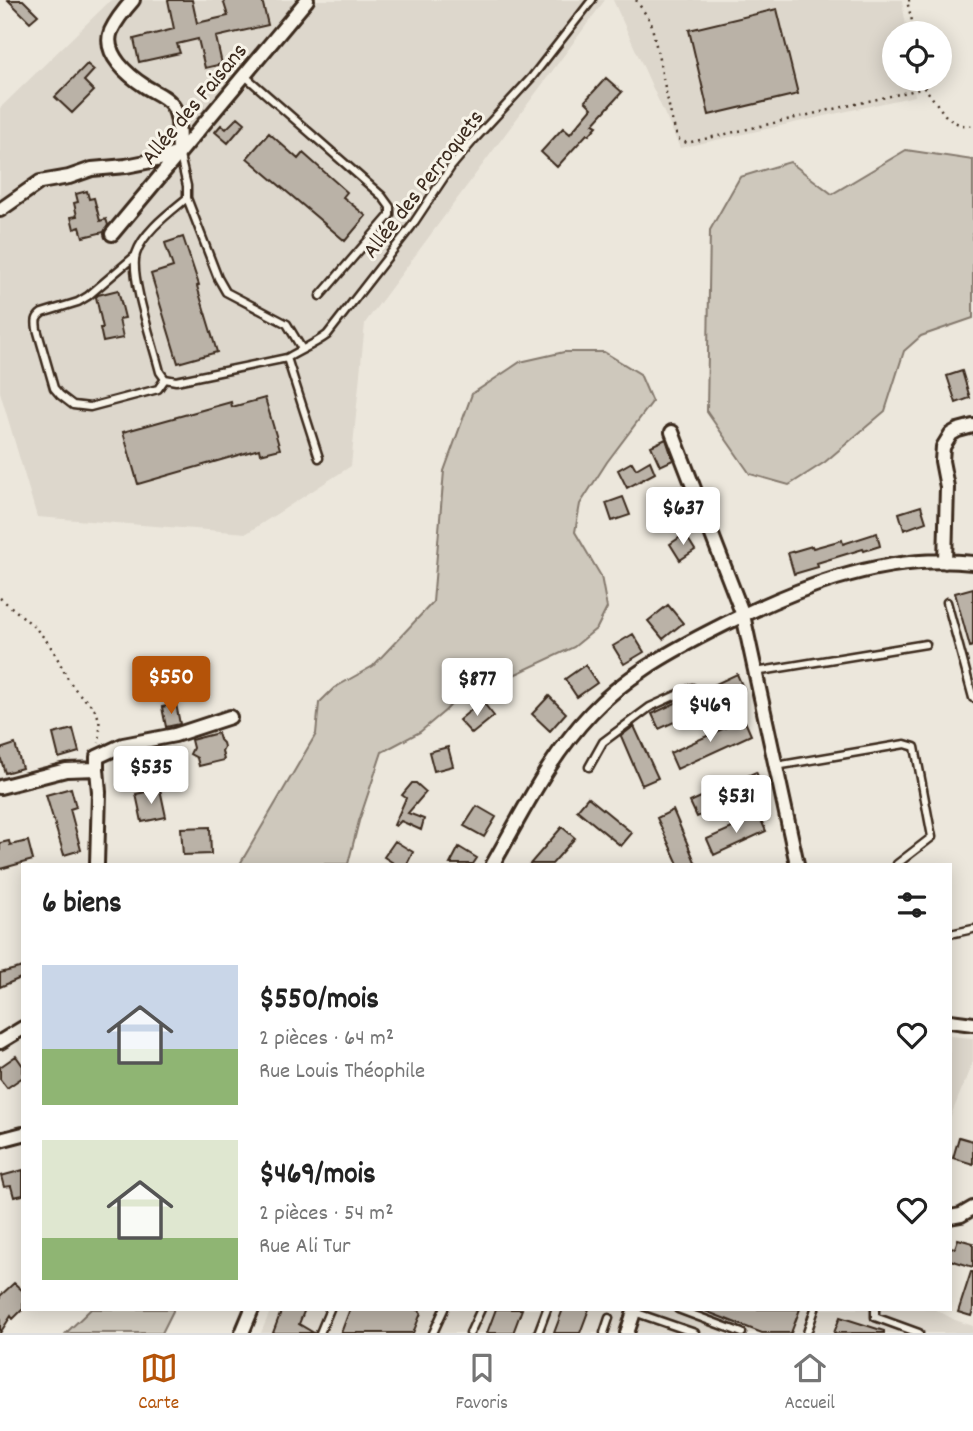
<!DOCTYPE html>
<html lang="fr">
<head>
<meta charset="utf-8">
<style>
	:root { --surface:#fff; --page:#f6f6f6; --text:#222; --muted:#767676; --line:#e0e0e0; --accent:#b45309 }
	body { margin:0; font-family:Dekko,sans-serif; background:var(--page); color:var(--text); height:100vh; display:flex; flex-direction:column; font-size:26px; white-space:nowrap }
	* { box-sizing:border-box; margin:0 }
	p { font-size:23px; color:var(--muted) }
	.icon { flex:none; width:38px; height:38px; fill:none; stroke:currentColor; stroke-width:2; stroke-linecap:round; stroke-linejoin:round }
	.map { position:relative; flex:1; overflow:hidden }
	.panel { position:absolute; left:21px; top:863px; width:931px; height:448px; display:flex; flex-direction:column; background:var(--surface); border-radius:0px; box-shadow:0 4px 18px #0003 }
	.panel>* { flex:none }
	.fabs { position:absolute; left:882px; top:21px; display:grid; gap:14px }
	.fabs a { display:grid; place-items:center; width:70px; height:70px; border-radius:50%; background:var(--surface); box-shadow:0 4px 18px #0003; font-size:35px }
	.price { position:absolute; translate:-50% -60px; padding:0 16px; border-radius:7px; background:#fff; color:#222; font-size:23px; line-height:46px; filter:drop-shadow(0 2px 4px #0008) }
	.price::after { content:''; position:absolute; left:50%; top:42px; width:21px; height:16px; margin-left:-10px; background:inherit; clip-path:polygon(0 0,100% 0,50% 100%) }
	.price.on { background:var(--accent); color:#fff }
	ul { padding:0; list-style:none }
	li { display:flex; align-items:center; gap:21px; height:175px; padding:0 21px }
	li span { display:grid; place-items:center; flex:none; width:196px; height:140px; border-radius:0px; color:#555 }
	li>.icon { margin-inline-start:auto }
	span .icon { width:84px; height:84px; fill:#fffc; stroke-width:1 }
	li b { font-size:30px }
	h2 { display:flex; justify-content:space-between; align-items:center; height:84px; padding:0 21px; font-size:30px }
	.tab-bar { display:flex; justify-content:space-around; align-items:center; height:98px; border-top:2px solid var(--line); background:var(--surface); font-size:19px; color:var(--muted) }
	.tab-bar a { display:grid; justify-items:center; gap:4px }
	.tab-bar .on { color:var(--accent) }
	.map>svg:first-child { display:block }
</style>
</head>
<body>
<div class="map">
<svg width="973" height="1333" viewBox="0 0 973 1333">
	<rect width="100%" height="100%" fill="#ece7dc"/>
	<filter id="ink" filterUnits="userSpaceOnUse"><feTurbulence type="fractalNoise" baseFrequency=".0143" numOctaves="2"/><feDisplacementMap in="SourceGraphic" scale="14" xChannelSelector="R" yChannelSelector="G"/><feConvolveMatrix kernelMatrix="1 2 1 2 8 2 1 2 1" color-interpolation-filters="sRGB"/></filter>
	<g filter="url(#ink)">
		<path fill="#ddd7cc" d="M111,0H605L365,323L351,466L247,533L37,517L0,392V108Z
			M613,0H902L907,33H894V79H913L915,96L680,148Z
			M950,1036L973,1038V1061L950,1118Z
			M271,1309H935L955,1320L973,1326V1333H261Z"/>
		<path fill="#cec8bc" stroke="#84796d" stroke-width="2" d="M906,150L973,160V318L921,336L904,351L885,411L825,462L789,485L750,474L707,412L710,230L740,177L790,162L832,194Z
			M564,352H604L640,374L652,402L607,462L580,504L575,532L601,576L607,608L597,628L574,647L501,681L469,685L446,710L420,732L382,752L359,821L348,864H240L316,734L319,703L334,688L373,666L433,602L444,471L472,394L520,362Z
			M91,1309H173V1311L162,1333H66Z"/>
		<path fill="#bab2a7" stroke="#3b2a1e" stroke-width="2" d="M8,0H23L38,15L30,22Z
			M168,0H192L197,23L228,16L223,0H262L268,25L216,37L222,64L205,68L198,39L177,44L180,53L139,62L134,39L174,29Z
			M777,9L798,94L709,115L689,30Z
			M87,64L94,70L84,81L94,91L72,113L55,97Z
			M606,78L622,92L593,124L597,126L589,135L587,134L557,167L541,152L563,128L570,134L592,108L585,101Z
			M238,117L245,123L228,143L215,132L221,125L226,129Z
			M269,133L298,159L303,153L347,192L343,197L366,216L345,241L247,158Z
			M87,191L89,199L94,198L100,221L106,219L108,225L104,232L83,237L80,227L74,229L71,217L77,216L74,203L78,202L76,194Z
			M183,237L199,285L197,286L217,352L178,363L151,274L173,267L165,243Z
			M118,290L125,318L119,319L123,338L103,342L100,328H103L96,297L98,295Z
			M962,371L970,398L956,403L947,376Z
			M265,398L280,449L260,454L259,449L138,484L123,432L231,402L232,407Z
			M666,439L673,460L660,466L651,446Z
			M650,461L655,473L627,488L618,470L632,462L636,469Z
			M673,491L681,508L666,516L657,498Z
			M623,497L630,515L612,521L606,503Z
			M921,506L926,522L904,530L899,513Z
			M877,533L880,546L864,551L863,549L817,563L818,567L794,574L788,553L812,546L813,548L842,540L843,544Z
			M685,534L695,550L680,560L670,544Z
			M973,588V646L970,647L955,593Z
			M668,605L683,623L663,639L648,621Z
			M633,634L644,652L624,664L613,646Z
			M585,665L597,683L577,697L565,679Z
			M737,674L744,690L659,729L652,714Z
			M549,696L566,713L550,731L532,714Z
			M482,701L494,716L472,734L459,720Z
			M176,704L180,724L166,727L162,707Z
			M744,719L751,735L677,769L670,753Z
			M634,726L658,778L642,785L621,736Z
			M73,729L79,752L59,758L53,734Z
			M218,733L220,740L223,743L224,747L222,751L224,760L199,766L197,758L190,754L193,748L191,740Z
			M15,744L22,768L5,773L0,756V749Z
			M448,747L453,766L434,771L429,752Z
			M756,772L763,788L697,817L690,802Z
			M412,783H416L426,792L408,813L424,819L421,830L401,821L396,826L394,825L406,798L402,795Z
			M71,788L76,807L70,809L81,850L64,855L46,795Z
			M160,789L166,817L142,822L136,794Z
			M588,797L632,833L621,846L577,810Z
			M477,806L496,817L484,837L464,826Z
			M673,810L696,864H678L657,818Z
			M759,816L766,831L714,855L707,839Z
			M210,827L211,854L183,855L181,828Z
			M562,827L575,838L552,864H530Z
			M9,841L10,845L28,841L33,860L0,869V843Z
			M395,841L413,852L407,864H395L384,857Z
			M459,847L477,858L473,864H450Z
			M23,967V977L0,987V973Z
			M16,1056L23,1066V1077L7,1088L0,1079V1067Z
			M959,1137L973,1141V1164L953,1158Z
			M23,1170V1195L14,1197L11,1186L4,1187L1,1176Z
			M958,1239L973,1243V1267L950,1260V1247L955,1248Z
			M971,1272H973V1310L971,1316L958,1312Z
			M14,1283L23,1291V1309L13,1319L11,1316L0,1333V1296Z
			M282,1309H305L299,1324L314,1333H273Z
			M350,1309H417L421,1313L413,1333H341Z
			M496,1309H522L513,1333H487Z
			M563,1309H589L580,1333H554Z
			M700,1309H800L791,1333H762Z
			M840,1317L884,1331V1333H834Z"/>
		<g fill="none" stroke-linecap="round" stroke-linejoin="round">
			<g stroke="#3b2a1e" stroke-width="11">
				<path id="service" d="M244,75L382,196L390,207V215L320,296
					M180,156L187,186V198L218,278L226,292L287,324L302,349
					M187,198C169,213 143,232 136,254C129,275 154,347 160,372L165,379L176,381L287,358C300,350 315,344 327,335L411,227L451,167L473,141L532,77L592,0
					M135,256L88,296L78,302L42,313C35,318 36,322 37,329L54,388L60,395L73,405L90,407L158,389L165,379
					M287,358L319,458
					M947,602L973,698
					M755,672L926,644
					M776,766L905,744L915,747L932,837L897,864
					M589,767L603,742L650,707L692,688
					M950,934L973,929
					M678,1309L742,1333
					M875,1309V1317L919,1333
					M634,1312L695,1333
					M320,1333L330,1309
					M433,1333L444,1309
					M470,1333L481,1309
					M538,1333L547,1309
					M604,1333L609,1318
					M807,1333L815,1309"/>
			</g>
			<g stroke="#3b2a1e" stroke-width="18">
				<path id="minor" d="M0,210L40,182L69,177L92,169L126,166L156,160L179,153C178,138 181,117 172,105C167,97 154,92 146,87C129,76 102,54 111,31C116,20 125,9 133,0
					M112,234L307,0
					M672,432L743,615L797,864
					M945,562L947,487L942,461L943,447L951,434L958,430L973,426
					M0,787L66,770L97,769
					M97,864L99,792L97,769V757L123,745L175,735L230,717
					M493,864C523,812 549,757 591,713C624,678 666,654 709,632C789,591 881,552 973,563
					M950,1021L973,1024
					M0,1042L23,1028
					M0,1140L23,1134
					M950,1217L961,1215L973,1208
					M242,1333L252,1309
					M627,1333L635,1309"/>
			</g>
			<path stroke="#3b2a1e" stroke-width="2.5" stroke-dasharray="2 5" stroke-linecap="butt" d="M636,0L651,22L672,120L678,139L687,143L925,88
				M910,0L907,1L915,33
				M925,79V88L945,115L952,121L961,125L973,126
				M0,598C17,612 36,626 48,643C57,655 62,669 70,682C87,708 104,703 99,743"/>
			<use href="#service" stroke="#f7f3e8" stroke-width="6"/>
			<use href="#minor" stroke="#f7f3e8" stroke-width="12"/>
		</g>
	</g>
	<g text-anchor="middle" stroke-width="6" stroke-linejoin="round" paint-order="stroke">
		<g font-size="23" fill="#3b2a1e" stroke="#f7f3e8">
			<text transform="translate(193 103) rotate(-50)" y="8">Allée des Faisans</text>
			<text transform="translate(422 183) rotate(-52)" y="8">Allée des Perroquets</text>
		</g>
	</g>
</svg>
<div class="fabs">
<a><svg class="icon" aria-label="locate" viewBox="0 0 24 24"><circle cx="12" cy="12" r="6"/><path d="M12 2v4M12 18v4M2 12h4M18 12h4"/></svg></a>
</div>
<b class="price" style="left:683px;top:547px">$637</b>
<b class="price on" style="left:171px;top:716px">$550</b>
<b class="price" style="left:477px;top:718px">$877</b>
<b class="price" style="left:710px;top:744px">$469</b>
<b class="price" style="left:151px;top:806px">$535</b>
<b class="price" style="left:736px;top:835px">$531</b>
<section class="panel">
<h2>6 biens<svg class="icon" aria-label="filters" viewBox="0 0 24 24"><path d="M4 7h16M4 17h16"/><circle cx="9" cy="7" r="2"/><circle cx="15" cy="17" r="2"/></svg></h2>
<ul>
<li><span style="background:linear-gradient(#c9d6e8 60%,#8fb573 0)"><svg class="icon" aria-label="home" viewBox="0 0 24 24"><path d="M3 11l9-7 9 7M6 9v11h12V9"/></svg></span><div><b>$550/mois</b><p>2 pièces · 64 m²</p><p>Rue Louis Théophile</p></div><svg class="icon" aria-label="heart" viewBox="0 0 24 24"><path d="M12 20l-8-8c-3-5 5-10 8-4 3-6 11-1 8 4z"/></svg></li>
<li><span style="background:linear-gradient(#dfe7d0 70%,#8fb573 0)"><svg class="icon" aria-label="home" viewBox="0 0 24 24"><path d="M3 11l9-7 9 7M6 9v11h12V9"/></svg></span><div><b>$469/mois</b><p>2 pièces · 54 m²</p><p>Rue Ali Tur</p></div><svg class="icon" aria-label="heart" viewBox="0 0 24 24"><path d="M12 20l-8-8c-3-5 5-10 8-4 3-6 11-1 8 4z"/></svg></li>
</ul>
</section>
</div>
<nav class="tab-bar">
<a class="on"><svg class="icon" aria-label="map" viewBox="0 0 24 24"><path d="M3 6l6-2 6 2 6-2v14l-6 2-6-2-6 2zM9 4v14M15 6v14"/></svg>Carte</a>
<a><svg class="icon" aria-label="saved" viewBox="0 0 24 24"><path d="M7 4h10v16l-5-4-5 4z"/></svg>Favoris</a>
<a><svg class="icon" aria-label="home" viewBox="0 0 24 24"><path d="M3 11l9-7 9 7M6 9v11h12V9"/></svg>Accueil</a>
</nav>
</body>
</html>
